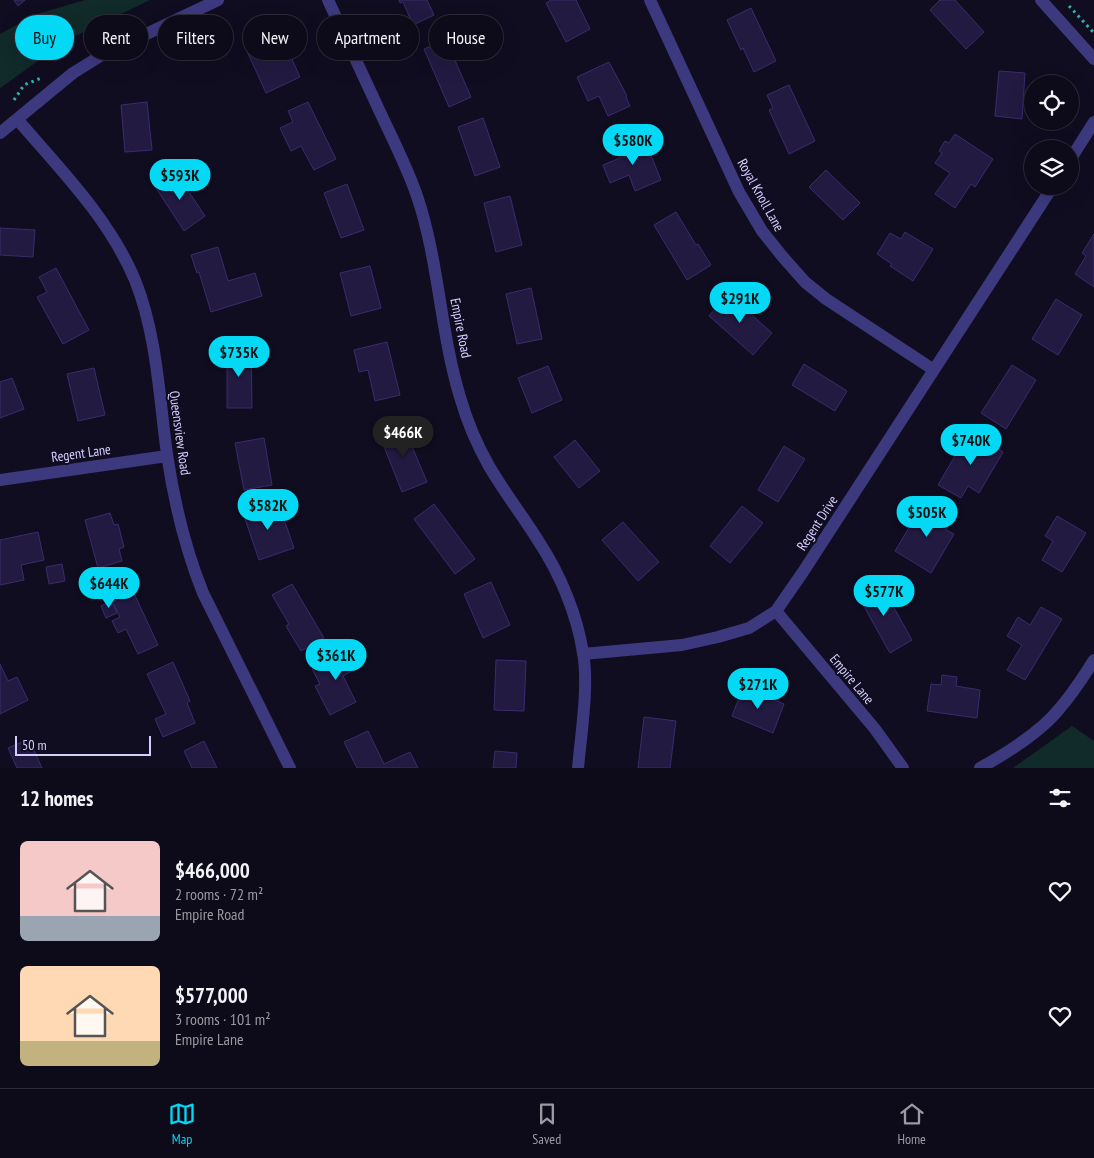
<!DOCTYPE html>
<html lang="en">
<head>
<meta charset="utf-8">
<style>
	:root { --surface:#0d0a19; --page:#1b1826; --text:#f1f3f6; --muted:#9a9aa2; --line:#2d2b38; --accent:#03d8f5 }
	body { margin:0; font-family:"PT Sans Narrow",sans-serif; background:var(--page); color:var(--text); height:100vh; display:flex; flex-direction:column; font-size:19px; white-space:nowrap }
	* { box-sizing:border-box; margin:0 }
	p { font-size:16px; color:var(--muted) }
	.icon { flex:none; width:28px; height:28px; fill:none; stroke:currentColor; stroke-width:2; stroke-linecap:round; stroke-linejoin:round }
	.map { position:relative; height:768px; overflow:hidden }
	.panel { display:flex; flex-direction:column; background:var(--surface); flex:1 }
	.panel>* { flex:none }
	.guide { position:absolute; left:15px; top:15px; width:500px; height:45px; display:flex; gap:10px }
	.fabs { position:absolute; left:1024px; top:75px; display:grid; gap:10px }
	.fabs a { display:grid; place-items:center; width:55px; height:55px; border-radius:50%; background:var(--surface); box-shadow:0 5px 20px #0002,0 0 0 1px var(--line); font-size:25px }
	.scale { position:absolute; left:15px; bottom:12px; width:136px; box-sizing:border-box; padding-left:5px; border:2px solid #d4cefe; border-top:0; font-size:14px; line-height:18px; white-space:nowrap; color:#d4cefe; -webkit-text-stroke:4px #110d21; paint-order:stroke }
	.price { position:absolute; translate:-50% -42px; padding:0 11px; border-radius:18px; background:var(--accent); color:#111; font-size:16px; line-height:32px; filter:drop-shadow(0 1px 2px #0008) }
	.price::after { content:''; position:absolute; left:50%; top:30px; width:15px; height:11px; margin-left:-8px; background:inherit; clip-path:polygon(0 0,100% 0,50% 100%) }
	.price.selected { background:#222; color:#fff }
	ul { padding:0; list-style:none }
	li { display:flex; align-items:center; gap:15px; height:125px; padding:0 20px }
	li span { display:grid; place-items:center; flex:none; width:140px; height:100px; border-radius:8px; color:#555 }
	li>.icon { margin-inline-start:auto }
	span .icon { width:60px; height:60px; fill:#fffc; stroke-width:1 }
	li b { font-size:21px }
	h2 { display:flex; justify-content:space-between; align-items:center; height:60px; padding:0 20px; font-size:21px }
	.chip { padding:0 18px; border-radius:22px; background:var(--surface); box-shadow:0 5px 20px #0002,0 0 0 1px var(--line); font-size:18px; line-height:45px }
	.chip.selected { background:var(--accent); color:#111 }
	.tabs { display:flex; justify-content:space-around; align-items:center; height:70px; border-top:1px solid var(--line); background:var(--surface); font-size:14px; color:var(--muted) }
	.tabs a { display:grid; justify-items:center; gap:2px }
	.tabs .selected { color:var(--accent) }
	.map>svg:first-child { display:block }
</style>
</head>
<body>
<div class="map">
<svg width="1094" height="768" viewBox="0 0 1094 768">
	<rect width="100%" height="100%" fill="#110d21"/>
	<path fill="#102b2a" d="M85,0H150L69,39L0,88V34L37,14Z
		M1072,726L1094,741V768H1013Z"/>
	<path fill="#221a41" stroke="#3a2c6d" d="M14,0H25L18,6Z
		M399,0H427L434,15L413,25L403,2L400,3Z
		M551,0H576L590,29L566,42L546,3Z
		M940,0H955L984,32L966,49L930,10Z
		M751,8L776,61L754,72L743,48L741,50L727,20Z
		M280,33L300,77L266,93L246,49Z
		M446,40L471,97L449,107L424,49Z
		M609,62L627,96L626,97L630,106L608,116L599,96L588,101L577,77Z
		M999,71L1025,73L1022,119L995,116Z
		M789,85L815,141L789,154L769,110L773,108L767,95Z
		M147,102L152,150L125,152L121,105Z
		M308,102L336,159L314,170L301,146L291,151L280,128L293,122L288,111Z
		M483,118L500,167L475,176L458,127Z
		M955,134L993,159L975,187L971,184L955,208L935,194L950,173L935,163L942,153L939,151L945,141L949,143Z
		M641,138L647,155L650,153L661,180L635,191L629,175L610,183L603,165L620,158L616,148Z
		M826,170L860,203L843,220L809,187Z
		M175,171L205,216L184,231L154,185Z
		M347,184L364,230L341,238L324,193Z
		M510,196L522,245L496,252L484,203Z
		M676,212L696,245L698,244L711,265L687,280L654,225Z
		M0,228L35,230L33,257L0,255Z
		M905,232L933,249L913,281L890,266L892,264L877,254L890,233L901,239Z
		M1094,234V287L1075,274L1086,256L1082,253Z
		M218,247L228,281L255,273L262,296L211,312L199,272L197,273L191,255Z
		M370,266L381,308L351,316L340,273Z
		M56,268L89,330L63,344L37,297L47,292L39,277Z
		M531,288L542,339L517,344L506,294Z
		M728,294L772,333L753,355L709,316Z
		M1056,299L1082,315L1058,355L1032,339Z
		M387,342L400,395L375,401L368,370L359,372L354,350Z
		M251,348L252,408H227V349Z
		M804,364L847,391L835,411L792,385Z
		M1012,365L1036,380L1006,429L981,413Z
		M548,366L562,400L532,413L518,378Z
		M94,368L105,415L78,421L67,374Z
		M12,378L24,409L0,418V382Z
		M403,425L427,482L402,492L379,434Z
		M969,432L1003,452L979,493L968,486L961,498L938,485Z
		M264,438L272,485L244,490L235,443Z
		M575,440L600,471L579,488L554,457Z
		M784,446L805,459L778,502L758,490Z
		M925,501L953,518L946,530L954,534L931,573L895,551Z
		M278,502L294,548L259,560L243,513Z
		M434,504L475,559L455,574L414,519Z
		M742,506L763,523L730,563L710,546Z
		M110,513L114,525L118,524L124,547L119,549L122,561L98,568L85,520Z
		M1057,516L1086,533L1062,572L1042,560L1053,541L1045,536Z
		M623,522L659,562L638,581L602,540Z
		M38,532L44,560L21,565L24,580L0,585V540Z
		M62,564L65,581L49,584L46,567Z
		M879,581L912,640L890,653L857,594Z
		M491,582L510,625L483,638L464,594Z
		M292,584L324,638L301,651L286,626L289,624L272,595Z
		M132,589L158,645L138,654L126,629L118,633L112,621L120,617L111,599Z
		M112,601L117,613L106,618L101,606Z
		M1041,607L1062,619L1025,680L1007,670L1022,645L1007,636L1018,617L1030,625Z
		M352,649L361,666L343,676L356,702L330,715L315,686L320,684L312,669Z
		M496,660L526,661L524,711L494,710Z
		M173,662L190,701L187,703L195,723L163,737L155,719L166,714L147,674Z
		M0,664L8,681L17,677L28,700L0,714Z
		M942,675L957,677L956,686L980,690L977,718L927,711L931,684L941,685Z
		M743,687L784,704L773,733L732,716Z
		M644,717L676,721L670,768H638Z
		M368,731L384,764L410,752L418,768H357L344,742Z
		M29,739L42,768H17L8,748Z
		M204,741L217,768H192L184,751Z
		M495,751L517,753L516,768H493Z"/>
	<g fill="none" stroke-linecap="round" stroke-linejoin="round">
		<path stroke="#2fb1ac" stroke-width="3" stroke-dasharray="2.5 4" stroke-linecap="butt" d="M1069,6L1094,33
			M14,100L24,85L41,78"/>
		<path stroke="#3d397f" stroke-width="12" d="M328,0C345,37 363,75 380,112C393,140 407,167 417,196C439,261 440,331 460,397C467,421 477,445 489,466C504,492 523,516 539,542C560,574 577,614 583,653C589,685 581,734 578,768
			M650,0L739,192L762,231L782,256L805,282L826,299L934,370
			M1041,0L1094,59
			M17,119C60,169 109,218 135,280C157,335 159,396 167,454C174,502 185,548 203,593L290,768
			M0,133L73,73L102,55L218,0
			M1070,160L1094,122
			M0,480L167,456
			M776,611L875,729L903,768
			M583,654L682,645L718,637L749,628L776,611L803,572L1053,186
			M980,768C1007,753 1041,732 1060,708C1073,693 1084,676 1094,660"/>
	</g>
	<g text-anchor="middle" stroke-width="4" stroke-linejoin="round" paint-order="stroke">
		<g font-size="14" fill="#d4cefe" stroke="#110d21">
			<text transform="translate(761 195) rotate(61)" y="5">Royal Knoll Lane</text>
			<text transform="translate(461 328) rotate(79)" y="5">Empire Road</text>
			<text transform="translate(180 433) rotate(82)" y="5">Queensview Road</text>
			<text transform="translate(81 453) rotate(-8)" y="5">Regent Lane</text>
			<text transform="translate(817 523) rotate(-57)" y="5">Regent Drive</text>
			<text transform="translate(852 679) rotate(50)" y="5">Empire Lane</text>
		</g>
	</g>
</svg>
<div class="fabs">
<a><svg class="icon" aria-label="locate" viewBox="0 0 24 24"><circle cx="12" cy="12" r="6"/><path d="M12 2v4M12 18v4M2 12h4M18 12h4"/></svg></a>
<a><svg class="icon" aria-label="layers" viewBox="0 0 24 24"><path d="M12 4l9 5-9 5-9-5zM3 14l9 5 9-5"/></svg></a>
</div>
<div class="scale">50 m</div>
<b class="price" style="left:633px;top:166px">$580K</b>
<b class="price" style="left:180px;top:201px">$593K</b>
<b class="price" style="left:740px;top:324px">$291K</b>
<b class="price" style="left:239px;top:378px">$735K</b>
<b class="price selected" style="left:403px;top:458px">$466K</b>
<b class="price" style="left:971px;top:466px">$740K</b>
<b class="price" style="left:268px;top:531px">$582K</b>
<b class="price" style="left:927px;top:538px">$505K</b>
<b class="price" style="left:109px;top:609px">$644K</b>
<b class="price" style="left:884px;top:617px">$577K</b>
<b class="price" style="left:336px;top:681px">$361K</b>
<b class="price" style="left:758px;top:710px">$271K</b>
<div class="guide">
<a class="chip selected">Buy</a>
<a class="chip">Rent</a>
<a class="chip">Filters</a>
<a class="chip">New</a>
<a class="chip">Apartment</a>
<a class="chip">House</a>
</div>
</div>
<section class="panel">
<h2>12 homes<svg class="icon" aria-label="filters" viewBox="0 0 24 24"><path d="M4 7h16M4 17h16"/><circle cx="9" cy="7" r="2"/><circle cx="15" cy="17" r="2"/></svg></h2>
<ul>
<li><span style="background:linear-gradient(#f6c9c9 75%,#9aa5b1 0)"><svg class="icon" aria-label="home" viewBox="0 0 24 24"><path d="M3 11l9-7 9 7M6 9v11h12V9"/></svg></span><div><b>$466,000</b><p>2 rooms · 72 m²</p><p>Empire Road</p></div><svg class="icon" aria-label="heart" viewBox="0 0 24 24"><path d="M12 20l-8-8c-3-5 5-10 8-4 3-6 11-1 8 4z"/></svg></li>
<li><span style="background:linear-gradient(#ffd9b3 75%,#c2b280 0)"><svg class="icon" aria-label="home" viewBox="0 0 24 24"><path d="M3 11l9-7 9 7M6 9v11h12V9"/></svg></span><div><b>$577,000</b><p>3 rooms · 101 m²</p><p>Empire Lane</p></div><svg class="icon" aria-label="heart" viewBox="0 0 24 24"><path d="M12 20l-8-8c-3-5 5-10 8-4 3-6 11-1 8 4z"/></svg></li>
</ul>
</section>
<nav class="tabs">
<a class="selected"><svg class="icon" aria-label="map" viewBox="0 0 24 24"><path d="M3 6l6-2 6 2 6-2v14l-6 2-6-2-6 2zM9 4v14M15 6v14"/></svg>Map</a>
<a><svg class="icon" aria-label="saved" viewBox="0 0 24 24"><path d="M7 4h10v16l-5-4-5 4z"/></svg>Saved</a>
<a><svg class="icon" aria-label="home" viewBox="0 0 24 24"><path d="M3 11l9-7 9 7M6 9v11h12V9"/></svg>Home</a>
</nav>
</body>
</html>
